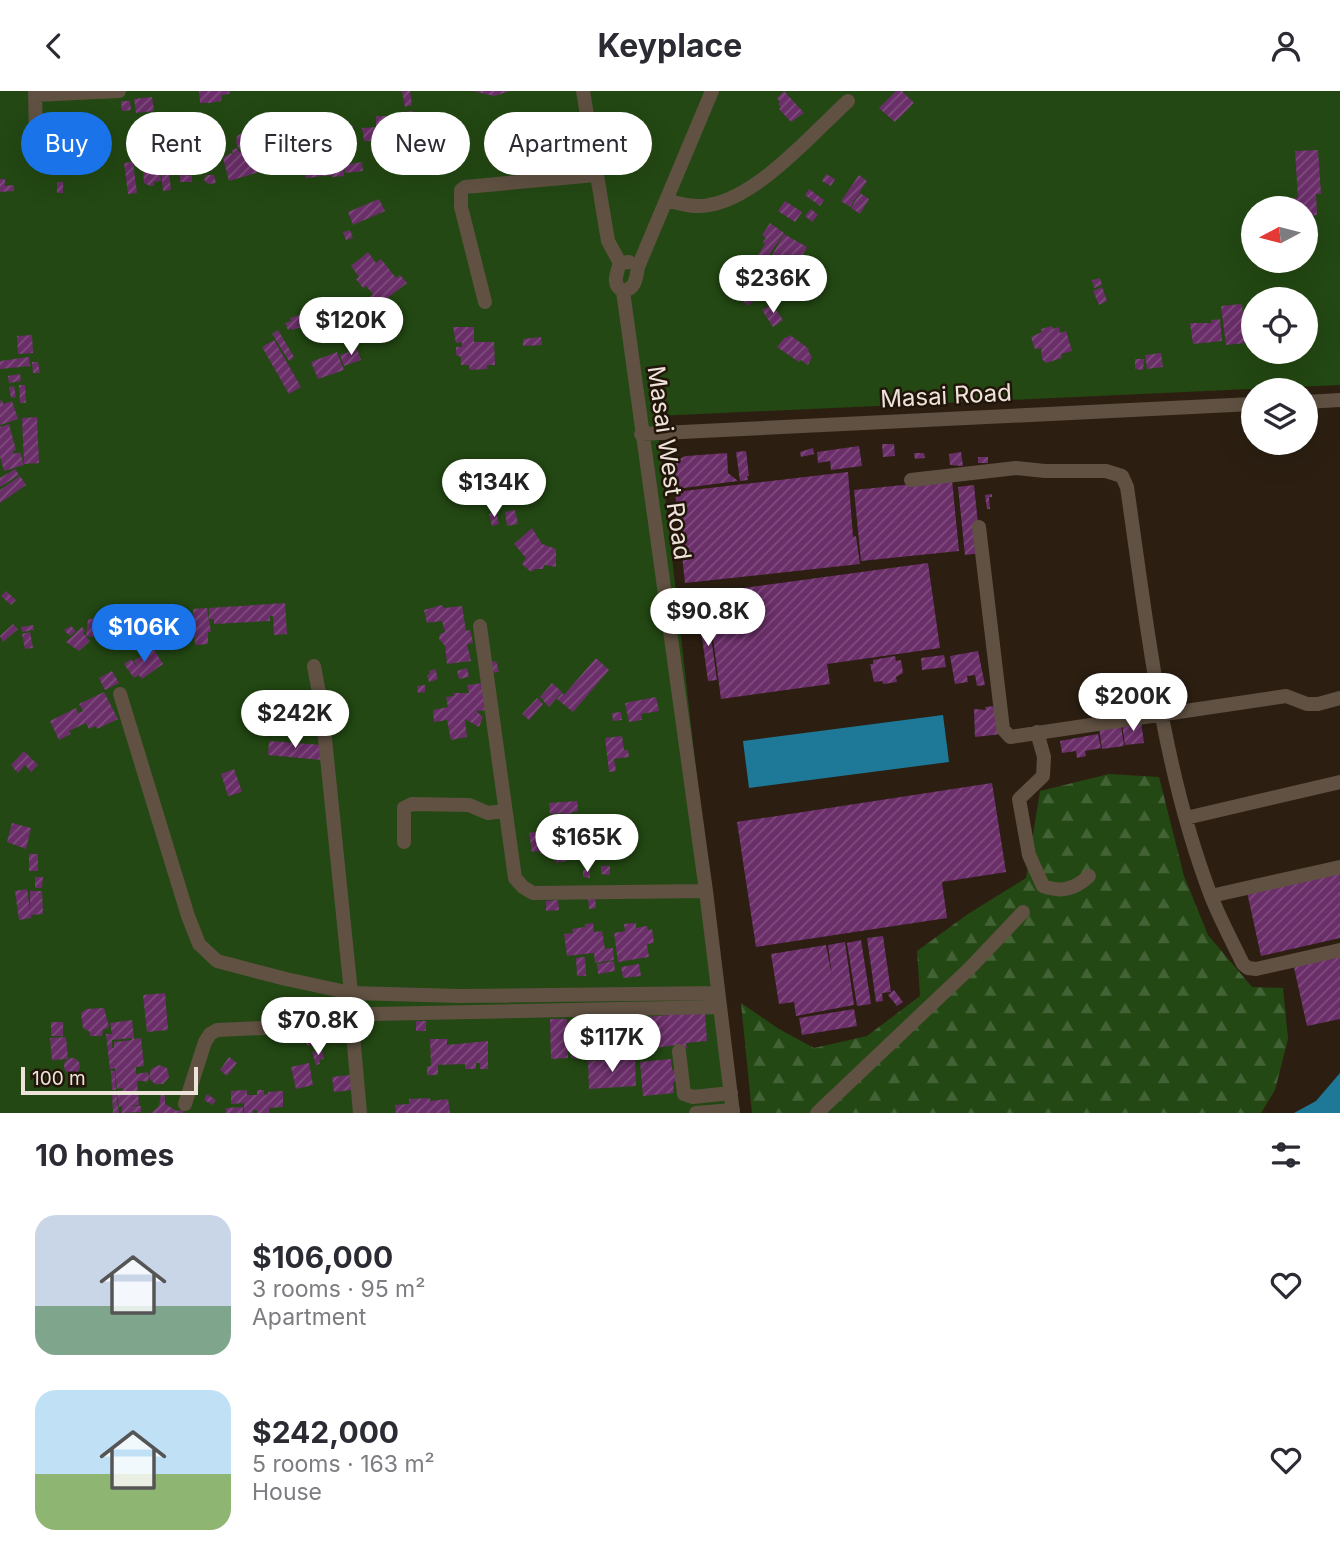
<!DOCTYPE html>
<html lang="en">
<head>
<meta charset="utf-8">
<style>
	:root { --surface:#fff; --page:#f2f2f3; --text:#2b2b33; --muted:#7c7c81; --accent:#1a73e8 }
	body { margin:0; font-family:Inter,sans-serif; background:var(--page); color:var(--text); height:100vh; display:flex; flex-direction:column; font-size:26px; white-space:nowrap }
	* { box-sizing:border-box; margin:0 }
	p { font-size:23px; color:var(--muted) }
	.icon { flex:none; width:38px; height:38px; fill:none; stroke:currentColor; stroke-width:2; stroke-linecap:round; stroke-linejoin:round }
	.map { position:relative; height:1022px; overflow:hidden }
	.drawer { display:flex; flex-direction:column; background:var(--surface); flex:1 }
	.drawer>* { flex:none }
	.guide { position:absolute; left:21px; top:21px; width:700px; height:63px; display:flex; gap:14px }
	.needle { width:46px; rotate:263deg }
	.tools { position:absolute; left:1241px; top:105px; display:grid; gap:14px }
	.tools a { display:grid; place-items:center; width:77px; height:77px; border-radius:50%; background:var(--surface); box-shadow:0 7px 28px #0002; font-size:35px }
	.scale { position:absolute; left:21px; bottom:18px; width:177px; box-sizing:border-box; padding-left:7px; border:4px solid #ede3db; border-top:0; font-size:19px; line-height:24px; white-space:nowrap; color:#ede3db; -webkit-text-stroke:5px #221509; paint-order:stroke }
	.price { position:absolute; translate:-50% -60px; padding:0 16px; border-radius:24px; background:#fff; color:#222; font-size:23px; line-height:46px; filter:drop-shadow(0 2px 4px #0008) }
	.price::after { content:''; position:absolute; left:50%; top:42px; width:21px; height:16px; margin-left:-10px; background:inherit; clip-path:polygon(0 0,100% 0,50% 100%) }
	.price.current { background:var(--accent); color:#fff }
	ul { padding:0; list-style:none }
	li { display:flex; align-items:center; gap:21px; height:175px; padding:0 35px }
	li span { display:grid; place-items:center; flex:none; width:196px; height:140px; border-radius:21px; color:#555 }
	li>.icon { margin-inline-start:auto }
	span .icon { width:84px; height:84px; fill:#fffc; stroke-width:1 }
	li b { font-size:30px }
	h2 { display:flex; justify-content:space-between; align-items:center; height:84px; padding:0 35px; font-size:30px }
	.tag { padding:0 24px; border-radius:32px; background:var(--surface); box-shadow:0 7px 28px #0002; font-size:24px; line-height:63px }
	.tag.current { background:var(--accent); color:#fff }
	header { display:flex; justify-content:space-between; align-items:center; height:91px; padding:0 35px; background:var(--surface); font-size:32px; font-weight:700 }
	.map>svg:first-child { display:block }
</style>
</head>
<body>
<header><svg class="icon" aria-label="back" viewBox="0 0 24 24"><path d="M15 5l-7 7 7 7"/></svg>Keyplace<svg class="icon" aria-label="person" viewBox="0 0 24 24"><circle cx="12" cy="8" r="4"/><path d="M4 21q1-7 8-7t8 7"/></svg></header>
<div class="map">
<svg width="1340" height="1022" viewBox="0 0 1340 1022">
	<defs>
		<pattern id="forest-firs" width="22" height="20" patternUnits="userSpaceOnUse" patternTransform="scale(1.75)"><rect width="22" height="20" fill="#234813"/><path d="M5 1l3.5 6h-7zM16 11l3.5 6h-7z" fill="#436235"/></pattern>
		<pattern id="building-hatch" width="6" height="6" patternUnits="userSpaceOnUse" patternTransform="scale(1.75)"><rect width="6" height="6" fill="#6a2e69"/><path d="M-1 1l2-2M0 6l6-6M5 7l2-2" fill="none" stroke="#804c7e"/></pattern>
	</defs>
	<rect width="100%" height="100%" fill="#2c1f12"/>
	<path fill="#234813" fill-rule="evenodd" d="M0,0H1340V294L656,325L735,1022H0ZM1253,117H1306V170H1253ZM1253,208H1306V261H1253Z"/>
	<path fill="url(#forest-firs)" d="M1109,683L1159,686L1184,785L1208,844L1252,896L1283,897L1288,948L1275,999L1261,1022H752L741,912L779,938L814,957L867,945L920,905L917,860L968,823L1026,787L1040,700Z"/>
	<path fill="#1d7997" d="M943,624L949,671L749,697L743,650Z
		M1340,982V1022H1294L1316,1010Z"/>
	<path fill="url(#building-hatch)" fill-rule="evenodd" d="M199,0H230L229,3L222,4L221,10L210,12H200Z
		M402,0H410L412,14L405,16Z
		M473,0H510L494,5Z
		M784,0L804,22L791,31L779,18L781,16L778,13L780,11L777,7Z
		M896,0H902L914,12L895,31L879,17Z
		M152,6L154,20L136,22L134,8Z
		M121,10H130L131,19L122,20Z
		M413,20L414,29L405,30L404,21Z
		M376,25H388L389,47H382L383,62H372L371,50H364L363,42L362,37L376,36Z
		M342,32L353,35L350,46L339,43Z
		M154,33V40L137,41V34Z
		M193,34H205V38H217L218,65L208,66V58H190V41H194Z
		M242,42L254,51L252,55L239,58L236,52L237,45Z
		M260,51L269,78L229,90L223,67L231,62L233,64L232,59L237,57L239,61L254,57L253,53Z
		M334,51L336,76L343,75L344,85L332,86V84L306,87L303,61L320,59L319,52Z
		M420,57L421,66L413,67L411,58Z
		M1318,59L1321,103H1316L1317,124L1306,125V117H1285L1284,108L1298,107L1295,60Z
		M133,71L137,102L128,103L124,72Z
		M362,71L363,80L345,82L344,74Z
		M159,77L161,90L154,91V95H150L144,92L143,79Z
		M188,77V85L192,84V91H180V78Z
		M169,80L171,99L163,100L161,81Z
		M826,83L835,88L831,95L822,90Z
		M206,84H214L216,92L208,93L204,89Z
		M859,84L867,90L850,116L841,110Z
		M0,88H5V95L14,94V100L0,101Z
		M57,91H63V102H57Z
		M809,98L824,109L820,115L805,104Z
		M860,102L869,108L860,123L851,117Z
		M379,108L385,120L353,134L348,121Z
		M785,110L802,121L795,131L778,120Z
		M811,118L818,124L812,131L805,125Z
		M770,132L784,142L765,170L757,165L765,153L763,151L766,147L762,144Z
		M350,139L353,147L346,149L343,141Z
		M784,143L807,156L797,174L784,166L779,173L770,168Z
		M368,161L376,172L381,168L396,187L400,184L407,192L377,215L370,206L373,203L366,195L363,197L356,188L359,186L351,175Z
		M739,180L758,207L747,215L728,188Z
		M1100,187L1102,194L1094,197L1092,189Z
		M1102,196L1107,210L1099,214L1093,200Z
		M772,213L783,229L773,236L762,219Z
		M1242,213L1243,225L1249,224L1251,239L1244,240L1246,252L1226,254L1221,215Z
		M326,215L330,227L292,239L291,237L288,239L285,232L291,230L290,227Z
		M1220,228L1222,250L1193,253L1190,232H1212L1211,229Z
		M1052,235L1053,238L1059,236L1060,242L1066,240L1072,260L1061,263L1062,267L1046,272L1042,268L1041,257L1035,258L1031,246L1042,241L1041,238Z
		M453,236H474V251H494L495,274H487V278L470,279L469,274H461V266L456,264V256H462V251L456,252Z
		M278,239L294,266L289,270L272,243Z
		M32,244L33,262L18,263L17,245Z
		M790,244L809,258L808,260L812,266L808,274L801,269L799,271L777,256L785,246L787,247Z
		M541,246L542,254L523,255V248Z
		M274,249L301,296L289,303L262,256Z
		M357,258L361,269L344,275L340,264Z
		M337,261L344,279L318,288L311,271Z
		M1161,262L1163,276L1147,278L1145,264Z
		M29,266L30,275L0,278V270Z
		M1135,268H1144L1143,279L1135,278Z
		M32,271H38L40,282H33Z
		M20,283L21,290L9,292L8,285Z
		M19,294H25L26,312H20Z
		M14,295L16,306L11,307L9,296Z
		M2,309L3,313L12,310L18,328L0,334V310Z
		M37,326L39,372L24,373L22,327Z
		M9,333L16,359L13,360L14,363L20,361L24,374L4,380L0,365V336Z
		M882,353H894L895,365L883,366Z
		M859,355L862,375L831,379L830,370L818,372L817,361Z
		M813,357L814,363L801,366L800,361Z
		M746,360L749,385H747L748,389L740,390L736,361Z
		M961,361L963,375L950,374L949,363Z
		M727,362L728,382L738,390L676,398L674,370L686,365Z
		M914,362H924L925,367L915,368Z
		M978,366H988V372H978Z
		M15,378L19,384L0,396V387Z
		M848,381L853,446L856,445L860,473L685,492L675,401Z
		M20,385L26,394L0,412V399Z
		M952,389L959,460L861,470L854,399Z
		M974,394L981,462L965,464L958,396Z
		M992,403V406H989L990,418H987L985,404Z
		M515,419L518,433L507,435L505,421Z
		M496,421L499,433L492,435L489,423Z
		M532,437L542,453L556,458V476L544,474L543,478H535L531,481L522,473L526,467L514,453Z
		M928,472L940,557L827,573L830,593L721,608L707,502Z
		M6,500L16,509L11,514L1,505Z
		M285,512L287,543L274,544L273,525H270V530L214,533V528H209V517Z
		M442,514L444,517L462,515L466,540L470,539L473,552L467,553L471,570L447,573L445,555L439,548L440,543L445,541L442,530L427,532L424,519Z
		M207,517L211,541H208V553L195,554L193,518Z
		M708,524L717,589L708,590L699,525Z
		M88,528H95L93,546L86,545Z
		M13,533L18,538L3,551L0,545Z
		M33,534L34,539L22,541L21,536Z
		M71,535L76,540L70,545L64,539Z
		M82,536L85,540L83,542L90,550L79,560L66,551Z
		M30,541L33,557L25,558L22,543Z
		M153,557L163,573L142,588L139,584L134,587L124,573L131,568L138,577L134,570Z
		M978,560L985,594L977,595L975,584L967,585L968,591L955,593L950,565Z
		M944,564L946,576L922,579L921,567Z
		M895,565L896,570L901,569L903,582L896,586L897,591L883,593L882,590L874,591L870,573H873V569Z
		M596,567L609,579L573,621L557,608L562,602L564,604Z
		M496,570L499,581L493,582L490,571Z
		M467,577L469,586L459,588L457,580Z
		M435,578L438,588L429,591L427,584L430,583L429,580Z
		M112,580L119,592L105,599L99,587Z
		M484,592L488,619L476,620L483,626L479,636L465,628L467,646L451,649L447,629L434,631L433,619L448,616L446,606L454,605V602H469L467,594Z
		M552,592L562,601L549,616L540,606Z
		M425,594V601L418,602L417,595Z
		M104,601L118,628L97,638L96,635L89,638L86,632L69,640L71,643L59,649L50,630L76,617L78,622L83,620L79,613Z
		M656,606L659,620L641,623L642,629L629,631L625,612Z
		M537,607L543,613L529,629L522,623Z
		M997,615L1002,643L975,646L974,618L986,619L985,616Z
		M621,621L622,629L613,630L612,622Z
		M1141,630L1144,652L1125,654L1122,633Z
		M1121,634L1124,655L1102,658L1099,637Z
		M1098,643L1101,657L1085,660L1086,665L1077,667L1076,660L1062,662L1060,650Z
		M622,645L624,659H628L629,666L614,668L616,680L609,681L605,647Z
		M269,650L322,654L321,669L268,664Z
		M24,660L38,674L31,681L25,674L18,682L11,674Z
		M234,678L242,701L228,705L221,683Z
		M992,692L1006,781L942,791L947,827L756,856L737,731Z
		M577,710L578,720L563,724V722L550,723L549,712Z
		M577,726L579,738L587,737L590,754L570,759V757L564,758L566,770L556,772V760L540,763V760L532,761L529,742L541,740L540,735L552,733V730Z
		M12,732L31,737L26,758L7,751Z
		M589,738H601L602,757H590Z
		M29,763H38V780H29Z
		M601,775H610V784L601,783Z
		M583,779H590V787L583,786Z
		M1340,780V847L1261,865L1247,801Z
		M35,786H43L42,797H35Z
		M27,798L30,820V800H42L43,823L31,824V827L19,829L15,800Z
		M588,806H595L596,817L589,818Z
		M558,809L559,819L546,820V810Z
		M593,832L594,841L602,840L605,858L613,857L614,869L595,872L594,862L567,865L564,843L573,842L572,838L585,836V833Z
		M636,832V837L647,835L648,839L652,838L654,852L647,853L649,866L618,871L614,842L625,840L624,833Z
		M883,845L891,901L882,902L883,910L876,911L867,847Z
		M861,849L871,913L857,915L847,852Z
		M845,851L854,914L796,925L794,911L779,913L771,863L826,854L832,884L828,854Z
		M1340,862V928L1307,935L1293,872Z
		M585,866L586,885H577L576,867Z
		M614,870L615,880L598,883L597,873Z
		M639,873L641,885L623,887L621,876Z
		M894,899L903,911L897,915L888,904Z
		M165,902L168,939L147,941L143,904Z
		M104,917L109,936L103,939L102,945H90V941L83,937L81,922L86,918Z
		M854,918L857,935L802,944L799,927Z
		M705,921L707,950L686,952L687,957L676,958V954L649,958L646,926Z
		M641,922V945L591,946L590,923Z
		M550,928H567L568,967L551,968Z
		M132,929L134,948L141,947L144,975L136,976V983L148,981L149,989L145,992V990H137L139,1014L129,1015H141V1021L122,1022V1015L119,1016L117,1000L123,999V997L117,998L115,977L110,979L106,943H112L110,932ZM132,947V949L114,951V957H112V949Z
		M588,929V958H570V930Z
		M416,930H426V940H416Z
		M51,931H63V945H51Z
		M310,936L313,954L307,955L305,937Z
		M66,946L68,968L52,969L50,947Z
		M430,948H447V954L488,950V978H480V972H476V978H465V973L438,974V984H427V975H431Z
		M322,959L324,968L319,969L320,973L316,974L312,961Z
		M571,959H586V968L571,967Z
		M229,966L237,972L227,985L220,979Z
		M64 975a8 8 0 1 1 16 0a8 8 0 1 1-16 0Z
		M635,968L636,995L589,998L588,970Z
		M671,968L672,979L678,978L679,990L673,991L674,1002L643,1005L640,971Z
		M309,972L313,994L296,998L291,976Z
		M159,974L167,977L169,986L163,993H155L149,987L151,978Z
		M111,980H115L116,999H112Z
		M350,984L352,999L334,1001L332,986Z
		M247,999V1004H257V999H264V1004L268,1003V1001L283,1000V1016L269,1017V1022H257V1019H253V1022H244V1012L231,1013V1000Z
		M112,1000H116L119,1022H113Z
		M207,1003L216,1009L213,1014L204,1009Z
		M161,1004H165V1013L177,1020L184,1018L183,1022H151L159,1015Z
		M430,1007V1010L448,1008L450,1022H396L395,1014L409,1013V1008Z
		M243,1016V1022H226V1017Z"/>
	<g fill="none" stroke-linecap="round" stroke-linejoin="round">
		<path stroke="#605142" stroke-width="14" d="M35,0L36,46
			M583,0L608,150L620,172
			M35,4L119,0
			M666,109C681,113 695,117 709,114C758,106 812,43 848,10
			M623,200L706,800L733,1022
			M623,200C636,198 636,187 638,176L712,0
			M623,200C611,194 617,182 620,172L629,171
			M485,211L461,116V99L465,96L596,84
			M1306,311L1340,309
			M641,343L1253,313
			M911,389L1016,377L1045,380H1106L1122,385L1127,396C1147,533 1161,674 1211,805C1220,828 1232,850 1243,873L1248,877L1256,878L1340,859
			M979,436L1003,638L1010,646L1286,605L1307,613H1318L1340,607
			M480,535L515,787L523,796L533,802L706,800
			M314,575L322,618L351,902
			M120,603L188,825L199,853L217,870L286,888L351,902L460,905L717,902
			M1037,641L1044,666L1043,685L1019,708L1029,764L1043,795C1062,802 1075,798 1089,785
			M1186,727L1340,691
			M404,751V717L412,713L469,714L488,722L505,720
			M1211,805L1340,776
			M679,960L684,1003L693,1006L731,1002
			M185,1013L205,951L210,943L217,939L354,933
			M360,1022L353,943C355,929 360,927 373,923L720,916
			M696,1022L733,1019
			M817,1022L970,877L1023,821"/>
	</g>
	<g text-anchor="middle" stroke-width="5" stroke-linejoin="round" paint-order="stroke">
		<g font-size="24" fill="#ede3db" stroke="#221509">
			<text transform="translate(946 305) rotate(-3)" y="8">Masai Road</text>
			<text transform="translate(669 372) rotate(82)" y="8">Masai West Road</text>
		</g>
	</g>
</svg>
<div class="tools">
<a><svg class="needle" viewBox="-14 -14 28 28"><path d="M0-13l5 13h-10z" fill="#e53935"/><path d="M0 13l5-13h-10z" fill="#7c7c81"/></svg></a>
<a><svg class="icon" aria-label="locate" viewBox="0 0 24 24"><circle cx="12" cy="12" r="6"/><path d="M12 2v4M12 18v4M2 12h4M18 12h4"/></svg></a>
<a><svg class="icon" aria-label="layers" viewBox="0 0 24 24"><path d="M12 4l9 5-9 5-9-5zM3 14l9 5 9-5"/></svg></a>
</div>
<div class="scale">100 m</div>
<b class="price" style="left:773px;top:224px">$236K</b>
<b class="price" style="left:351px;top:266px">$120K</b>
<b class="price" style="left:494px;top:428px">$134K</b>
<b class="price" style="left:708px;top:557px">$90.8K</b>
<b class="price current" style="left:144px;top:573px">$106K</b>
<b class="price" style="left:1133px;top:642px">$200K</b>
<b class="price" style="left:295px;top:659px">$242K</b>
<b class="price" style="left:587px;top:783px">$165K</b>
<b class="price" style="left:318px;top:966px">$70.8K</b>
<b class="price" style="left:612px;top:983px">$117K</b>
<div class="guide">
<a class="tag current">Buy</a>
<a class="tag">Rent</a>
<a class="tag">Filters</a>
<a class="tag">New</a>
<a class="tag">Apartment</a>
</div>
</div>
<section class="drawer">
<h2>10 homes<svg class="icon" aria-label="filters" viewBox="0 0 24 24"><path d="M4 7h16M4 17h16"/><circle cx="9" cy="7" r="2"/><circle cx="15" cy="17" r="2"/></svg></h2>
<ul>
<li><span style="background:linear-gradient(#c9d6e8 65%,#7fa58c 0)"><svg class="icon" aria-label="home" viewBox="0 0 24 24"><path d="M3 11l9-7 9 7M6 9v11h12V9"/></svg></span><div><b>$106,000</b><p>3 rooms · 95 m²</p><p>Apartment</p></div><svg class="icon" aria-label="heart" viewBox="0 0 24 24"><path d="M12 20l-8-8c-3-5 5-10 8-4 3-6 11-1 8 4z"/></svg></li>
<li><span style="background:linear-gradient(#bfe0f5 60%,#8fb573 0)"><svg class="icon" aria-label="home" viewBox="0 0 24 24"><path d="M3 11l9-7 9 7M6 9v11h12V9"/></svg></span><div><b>$242,000</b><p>5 rooms · 163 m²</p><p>House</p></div><svg class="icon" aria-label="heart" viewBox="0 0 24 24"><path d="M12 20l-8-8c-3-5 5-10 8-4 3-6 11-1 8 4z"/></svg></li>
</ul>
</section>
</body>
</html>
